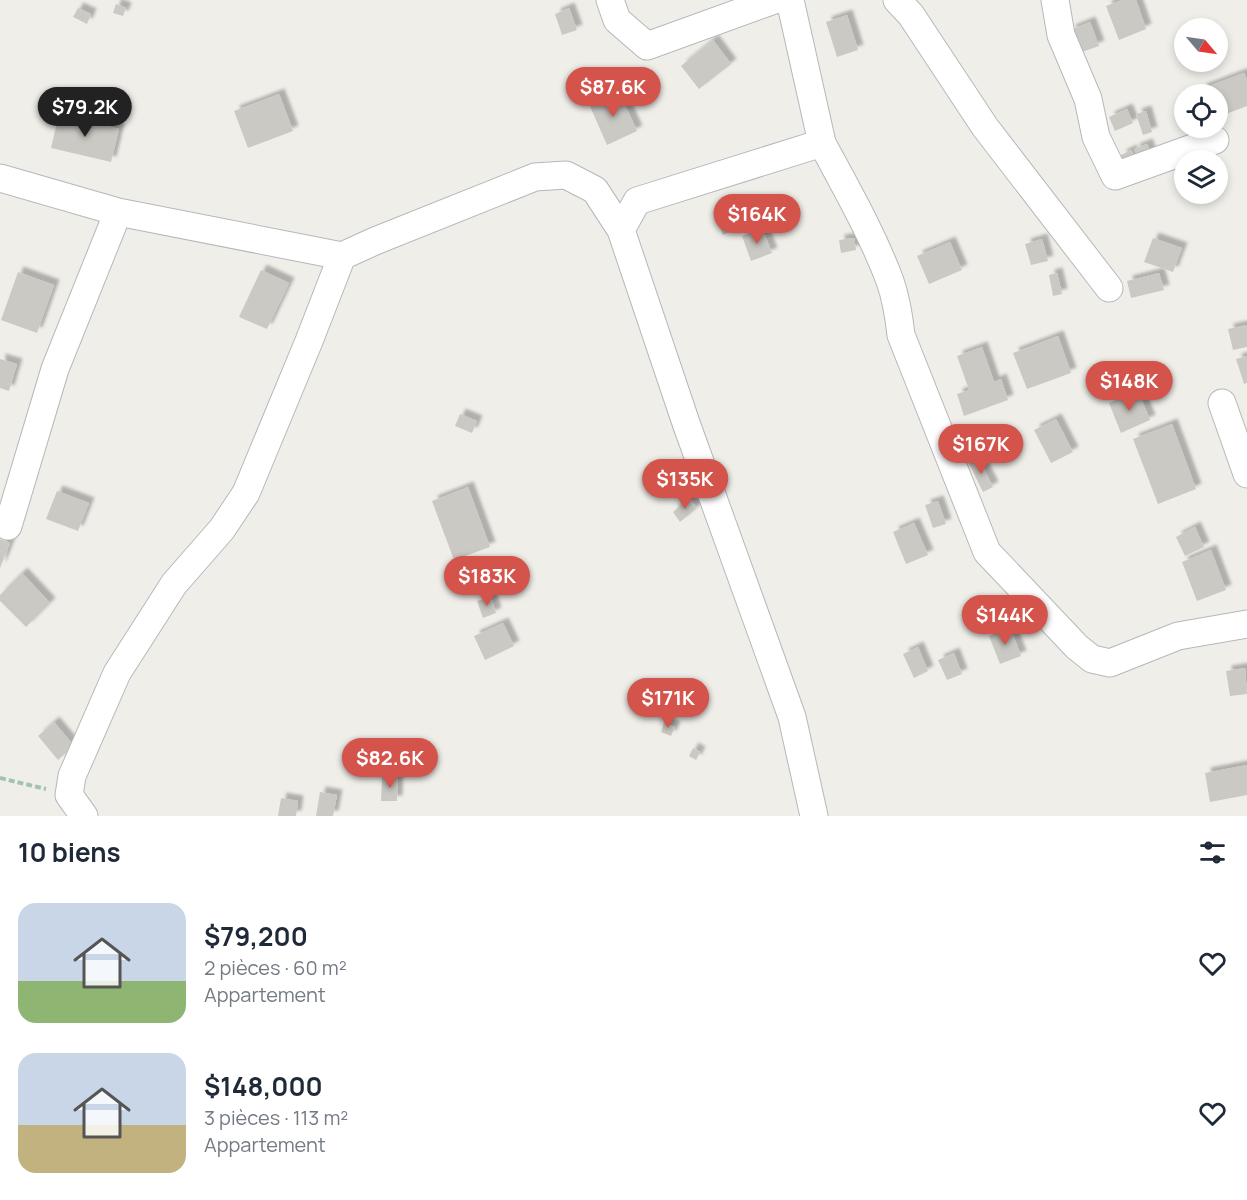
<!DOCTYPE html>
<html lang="fr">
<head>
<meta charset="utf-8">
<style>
	:root { --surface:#fff; --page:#f2f2f3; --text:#1f2937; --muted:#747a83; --accent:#d4534a }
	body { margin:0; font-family:Manrope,sans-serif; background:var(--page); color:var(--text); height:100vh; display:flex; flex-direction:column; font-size:22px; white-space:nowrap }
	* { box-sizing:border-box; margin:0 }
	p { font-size:20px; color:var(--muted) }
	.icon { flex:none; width:33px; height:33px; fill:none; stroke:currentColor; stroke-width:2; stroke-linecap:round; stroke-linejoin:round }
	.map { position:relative; height:816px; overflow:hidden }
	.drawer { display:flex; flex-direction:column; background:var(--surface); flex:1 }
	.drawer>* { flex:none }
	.needle { width:39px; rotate:119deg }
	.buttons { position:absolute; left:1174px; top:18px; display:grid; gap:12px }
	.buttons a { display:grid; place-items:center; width:54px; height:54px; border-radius:50%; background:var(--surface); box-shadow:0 3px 9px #0003; font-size:30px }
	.price { position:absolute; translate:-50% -51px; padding:0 14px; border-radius:21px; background:var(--accent); color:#fff; font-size:20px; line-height:39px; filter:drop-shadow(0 2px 3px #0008) }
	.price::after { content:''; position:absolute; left:50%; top:36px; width:18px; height:14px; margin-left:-9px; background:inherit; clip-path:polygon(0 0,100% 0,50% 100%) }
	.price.active { background:#222; color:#fff }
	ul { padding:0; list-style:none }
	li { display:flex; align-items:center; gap:18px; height:150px; padding:0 18px }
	li span { display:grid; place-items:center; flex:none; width:168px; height:120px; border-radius:18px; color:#555 }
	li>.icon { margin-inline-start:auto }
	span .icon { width:72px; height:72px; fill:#fffc; stroke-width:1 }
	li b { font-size:26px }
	h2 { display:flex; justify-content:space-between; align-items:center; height:72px; padding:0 18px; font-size:26px }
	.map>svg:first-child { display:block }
</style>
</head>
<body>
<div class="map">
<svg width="1247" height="816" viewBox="0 0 1247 816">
	<defs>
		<filter id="shadow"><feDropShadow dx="5.5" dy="-5.5" stdDeviation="1.5" flood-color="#0004"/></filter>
	</defs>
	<rect width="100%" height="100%" fill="#f0eee9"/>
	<path fill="#cbc9c4" filter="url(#shadow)" d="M1122,0H1136L1146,29L1119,40L1106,6Z
		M116,4L126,8L123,16L113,13Z
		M78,8L91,14L87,24L73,17Z
		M569,8L577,30L562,35L555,14Z
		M847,15L858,50L837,57L826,22Z
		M1090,22L1099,46L1079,53L1070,30Z
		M713,40L731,64L699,89L681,66Z
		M1244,73L1247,80V106L1218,117V94H1203L1201,89Z
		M618,90L637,131L607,145L589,104Z
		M279,94L293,131L248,148L234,111Z
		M1127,109L1133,123L1115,131L1109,117Z
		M1146,111L1152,132L1143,135L1136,114Z
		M59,114L119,129L111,162L51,148Z
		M1147,144L1151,154L1138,159L1134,149Z
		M1131,150L1136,159L1125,164L1121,155Z
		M728,215L735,230L723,235L717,220Z
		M762,228L772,253L751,261L742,236Z
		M854,238L856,250L841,253L839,240Z
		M1153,238L1182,248L1173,272L1144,262Z
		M1042,239L1048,261L1031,265L1025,244Z
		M950,242L962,270L929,284L917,256Z
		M261,270L289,283L267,329L239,317Z
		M18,272L54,285L37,333L1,320Z
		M1057,273L1062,294L1053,296L1049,275Z
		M1159,273L1164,290L1131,298L1127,281Z
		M1247,325V347L1233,350L1228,329Z
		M1058,336L1071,373L1027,389L1013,353Z
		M982,347L994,382L1001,379L1008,400L964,416L957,394L969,390L957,356Z
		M1247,356V383L1244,384L1236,359Z
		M0,359L17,364L9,391L0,388Z
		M1138,391L1150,420L1121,433L1109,403Z
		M460,414L477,421L472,433L455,426Z
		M1056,419L1073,452L1051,463L1034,430Z
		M1172,424L1196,489L1158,504L1133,439Z
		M978,457L993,487L983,492L968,462Z
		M468,487L490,547L454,560L432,501Z
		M57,491L89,503L78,531L46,519Z
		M689,498L697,508L680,522L673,512Z
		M938,501L946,524L933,528L925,505Z
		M914,523L928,555L906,564L893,532Z
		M1195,527L1204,547L1185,556L1176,537Z
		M0,539L10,543L0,568Z
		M1211,550L1226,590L1197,601L1182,562Z
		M22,573L50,603L26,627L0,601V595Z
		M491,597L496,613L483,618L477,601Z
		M503,623L514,646L485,660L474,636Z
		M1010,627L1021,656L1000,664L989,636Z
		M918,647L928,671L914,678L903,654Z
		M954,653L962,674L947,680L938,660Z
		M1245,668L1247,694L1230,696L1226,671Z
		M54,722L74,746L58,760L38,736Z
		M664,723L675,727L671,736L661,732Z
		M693,748L700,752L696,760L689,756Z
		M1247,765V795L1210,802L1205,773Z
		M382,777H398L397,801H381Z
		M320,792L337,795L333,816H316Z
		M281,798L298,801L296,816H278Z"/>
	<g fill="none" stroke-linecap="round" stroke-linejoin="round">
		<g stroke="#b5b8bb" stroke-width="29">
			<path id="minor" d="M610,0L617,20L647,46L774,0
				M790,0L822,143L637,201L621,230L686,423L792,717L814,816
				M897,0L911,15L985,127L1109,288
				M1055,0L1061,35L1088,99L1096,137L1115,176L1215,140
				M822,143C846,188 872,233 890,281C896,298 899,317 901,335L987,552L1077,647L1092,659L1110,663L1178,636L1247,624
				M0,178L118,212L342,256L375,241L535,177L566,175L595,190L621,230
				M1222,403L1247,474
				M8,526L55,369L118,212
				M84,816L69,795L72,776L117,673L174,584L222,529L246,493L309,341L342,256"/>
		</g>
		<path stroke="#a2c4ac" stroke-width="4" stroke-dasharray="6 3" stroke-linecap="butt" d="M0,778L46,789"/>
		<use href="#minor" stroke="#fff" stroke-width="27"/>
	</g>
</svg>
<div class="buttons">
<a><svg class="needle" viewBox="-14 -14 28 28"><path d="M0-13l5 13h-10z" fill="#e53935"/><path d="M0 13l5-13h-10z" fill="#747a83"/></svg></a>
<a><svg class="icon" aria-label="locate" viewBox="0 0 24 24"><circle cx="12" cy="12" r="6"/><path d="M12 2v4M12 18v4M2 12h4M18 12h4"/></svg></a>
<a><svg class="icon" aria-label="layers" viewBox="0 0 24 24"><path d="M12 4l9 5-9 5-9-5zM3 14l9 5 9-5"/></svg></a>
</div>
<b class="price" style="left:613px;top:118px">$87.6K</b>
<b class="price active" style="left:85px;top:138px">$79.2K</b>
<b class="price" style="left:757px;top:245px">$164K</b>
<b class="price" style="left:1129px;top:412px">$148K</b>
<b class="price" style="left:981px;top:475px">$167K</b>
<b class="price" style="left:685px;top:510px">$135K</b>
<b class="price" style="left:487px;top:607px">$183K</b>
<b class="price" style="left:1005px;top:646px">$144K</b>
<b class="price" style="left:668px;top:729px">$171K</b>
<b class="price" style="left:390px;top:789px">$82.6K</b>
</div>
<section class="drawer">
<h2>10 biens<svg class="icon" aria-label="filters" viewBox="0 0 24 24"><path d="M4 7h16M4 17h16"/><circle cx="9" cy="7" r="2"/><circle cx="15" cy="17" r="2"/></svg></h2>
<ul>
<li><span style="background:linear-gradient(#c9d6e8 65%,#8fb573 0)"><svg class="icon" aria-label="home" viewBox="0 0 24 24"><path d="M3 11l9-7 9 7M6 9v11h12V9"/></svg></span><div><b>$79,200</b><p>2 pièces · 60 m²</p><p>Appartement</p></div><svg class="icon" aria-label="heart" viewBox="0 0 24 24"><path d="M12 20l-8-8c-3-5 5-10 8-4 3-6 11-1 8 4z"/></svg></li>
<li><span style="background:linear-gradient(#c9d6e8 60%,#c2b280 0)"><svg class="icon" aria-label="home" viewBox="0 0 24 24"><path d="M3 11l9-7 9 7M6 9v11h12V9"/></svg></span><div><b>$148,000</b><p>3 pièces · 113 m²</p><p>Appartement</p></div><svg class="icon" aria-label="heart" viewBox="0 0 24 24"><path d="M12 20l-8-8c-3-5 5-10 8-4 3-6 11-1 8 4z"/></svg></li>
</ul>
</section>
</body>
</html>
